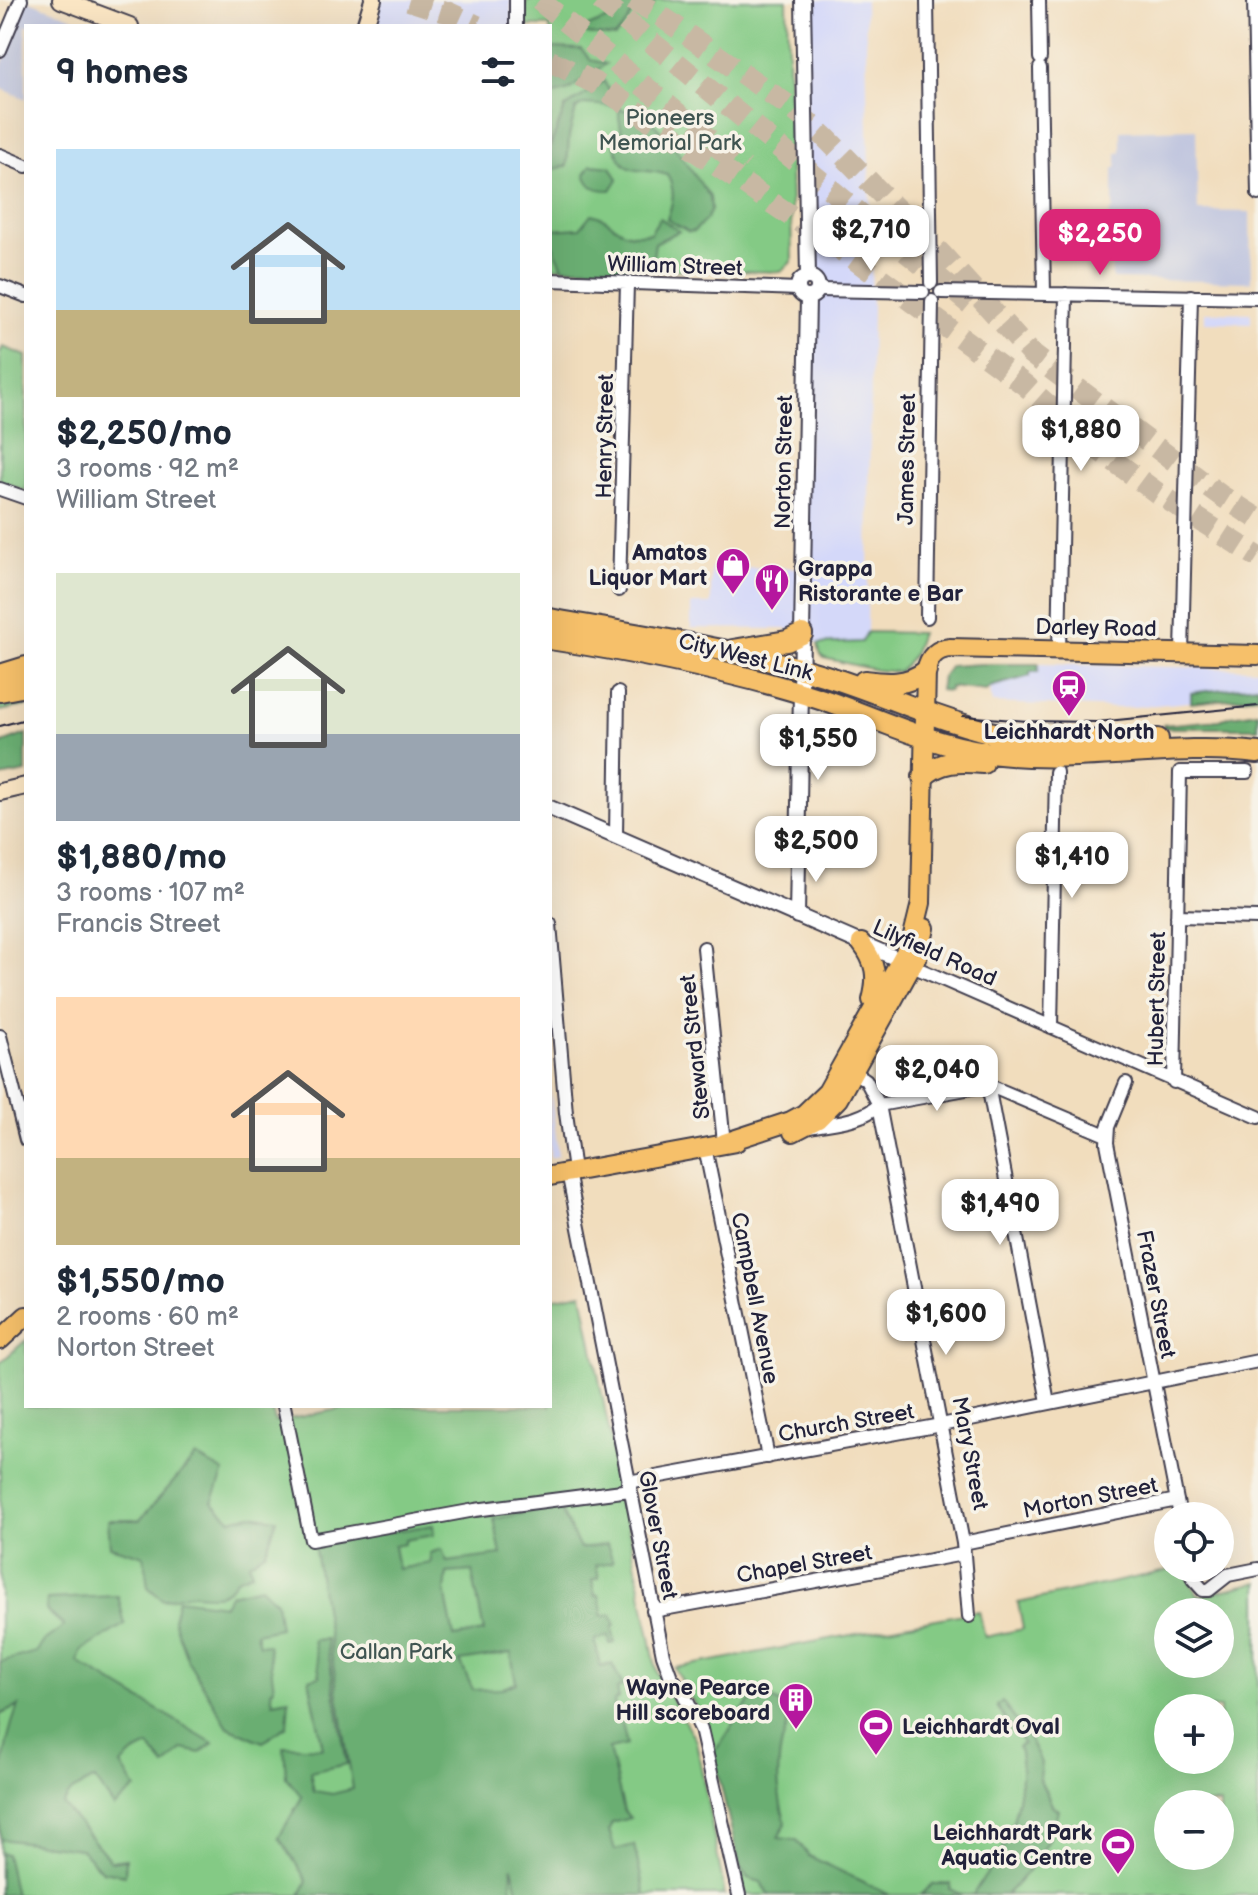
<!DOCTYPE html>
<html lang="en">
<head>
<meta charset="utf-8">
<style>
	:root { --surface:#fff; --page:#f6f6f7; --text:#1f2937; --muted:#747a83; --accent:#db2777 }
	body { margin:0; font-family:"Balsamiq Sans",sans-serif; background:var(--page); color:var(--text); height:100vh; display:flex; flex-direction:column; font-size:30px; white-space:nowrap }
	* { box-sizing:border-box; margin:0 }
	p { font-size:26px; color:var(--muted) }
	.icon { flex:none; width:44px; height:44px; fill:none; stroke:currentColor; stroke-width:2; stroke-linecap:round; stroke-linejoin:round }
	.map { position:relative; flex:1; overflow:hidden }
	.side { position:absolute; left:24px; top:24px; width:528px; height:1384px; display:flex; flex-direction:column; background:var(--surface); border-radius:0px; box-shadow:0 8px 32px #0002 }
	.side>* { flex:none }
	.buttons { position:absolute; left:1154px; top:1502px; display:grid; gap:16px }
	.buttons a { display:grid; place-items:center; width:80px; height:80px; border-radius:50%; background:var(--surface); box-shadow:0 8px 32px #0002; font-size:40px }
	.price { position:absolute; translate:-50% -68px; padding:0 18px; border-radius:16px; background:#fff; color:#222; font-size:26px; line-height:52px; filter:drop-shadow(0 2px 4px #0008) }
	.price::after { content:''; position:absolute; left:50%; top:48px; width:24px; height:18px; margin-left:-12px; background:inherit; clip-path:polygon(0 0,100% 0,50% 100%) }
	.price.current { background:var(--accent); color:#fff }
	ul { padding:0; list-style:none }
	li { display:grid; align-content:center; gap:16px; height:424px; padding:0 32px }
	li span { display:grid; place-items:center; height:248px; border-radius:0px; color:#555 }
	li>.icon { margin-inline-start:auto }
	span .icon { width:144px; height:144px; fill:#fffc; stroke-width:1 }
	li b { font-size:34px }
	h2 { display:flex; justify-content:space-between; align-items:center; height:96px; padding:0 32px; font-size:34px }
	.map>svg:first-child { display:block }
</style>
</head>
<body>
<div class="map">
<svg width="1258" height="1895" viewBox="0 0 1258 1895">
	<rect width="100%" height="100%" fill="#f7f3e8"/>
	<filter id="ink" filterUnits="userSpaceOnUse"><feTurbulence type="fractalNoise" baseFrequency=".0125" numOctaves="2"/><feDisplacementMap in="SourceGraphic" scale="16" xChannelSelector="R" yChannelSelector="G"/><feConvolveMatrix kernelMatrix="1 2 1 2 8 2 1 2 1" color-interpolation-filters="sRGB"/></filter>
	<filter id="wash" filterUnits="userSpaceOnUse"><feTurbulence type="fractalNoise" baseFrequency=".006" numOctaves="4" result="noise"/><feDisplacementMap in="SourceGraphic" scale="32" xChannelSelector="R" yChannelSelector="G"/><feGaussianBlur stdDeviation="1.8" result="paint"/><feColorMatrix in="noise" values="0 0 0 0 0 0 0 0 0 0 0 0 0 0 0 0 0 1.4 0 .05"/><feComposite in="paint" operator="in"/></filter>
	<g filter="url(#wash)">
		<rect width="100%" height="100%" fill="#f1ddbd"/>
		<path fill="#d4d8f9" d="M381,0H511L512,26H373Z
			M803,0H865L872,305L867,632L862,642L818,644L787,629L691,628V604H711V567L803,568L814,295L818,287L811,277Z
			M1205,312L1251,313V323L1205,322Z
			M1039,664L1258,669V696L1121,708L992,703L989,687L1029,677L1030,672H1038Z
			M550,1084L558,1156L550,1158Z"/>
		<path fill="#bdc3de" d="M27,0L94,26H26V99L0,88V70Z
			M1196,129L1198,211L1250,212L1251,282L1112,279L1110,212L1113,211V168H1117V153L1121,152V131Z"/>
		<path fill="#84ca85" stroke="#537660" stroke-width="2" fill-rule="evenodd" d="M526,0H787L792,261L781,272L550,267V26H526Z
			M3,347L26,356V491L0,481V353Z
			M867,632L921,633L913,655L899,672L876,670L824,658L820,653L818,644L862,642Z
			M26,693V706L0,711V700Z
			M582,1293L657,1673L696,1741L725,1895H0V1363L26,1340V1406H271L275,1422L354,1406H550V1299Z
			M1180,1568H1185L1192,1586L1199,1596L1258,1582V1895H745L726,1800L707,1728L675,1668L979,1611L985,1637L1023,1629L1018,1603ZM1168,1612H1220V1664H1168ZM1168,1708H1220V1760H1168ZM1168,1804H1220V1856H1168Z"/>
		<path fill="#6bae72" stroke="#466856" stroke-width="2" fill-rule="evenodd" d="M621,0H656L650,9L633,11L627,23L615,37L587,34L583,29L615,16Z
			M550,48L581,49L591,60L606,64L567,91L550,95Z
			M604,81L615,101L612,106L584,104L576,109L569,136L567,166L550,170V147L565,108Z
			M620,108L654,124L671,142L710,197L711,210L706,220L694,231L689,232L667,219C673,203 676,190 667,175C638,165 626,181 614,144C629,129 615,124 620,108Z
			M591,165L611,167L618,179L611,190C596,190 590,188 585,174Z
			M591,214C617,219 613,239 650,233L660,218L679,231L655,243L652,264L648,267L563,268C558,254 550,245 550,230L580,228Z
			M981,664H1039L1038,672H1030V676L990,687L986,691L950,687L949,691L940,690L942,677L950,666Z
			M1258,685V696L1191,703V693Z
			M1258,712V728H1163V725L1220,720L1230,716Z
			M26,734V772L0,777V744Z
			M196,1456L224,1472L212,1502L231,1520L251,1515L277,1519L266,1551L249,1563L252,1573L236,1579C224,1603 209,1593 190,1594C181,1595 172,1598 163,1600L148,1587L144,1556L110,1546L108,1520H140Z
			M559,1506L580,1549L607,1544L613,1562L596,1565L599,1578L592,1580L595,1596L599,1595L603,1616L612,1615L615,1626L612,1627L615,1643L610,1644L609,1636L595,1640L600,1667L612,1664L623,1686L617,1689L619,1698L614,1701L616,1719H621L627,1745L609,1749L624,1811L630,1818L612,1823L609,1830L615,1850L634,1845L645,1895H519L512,1866L511,1895H300L307,1881L279,1837L302,1797L286,1777L284,1746L323,1748L309,1679L320,1676L313,1640L326,1639L347,1764L310,1772L314,1791L332,1794L353,1789L314,1544L433,1525L434,1535L405,1540V1544L394,1546L398,1569L431,1563L430,1553L442,1549L447,1562L501,1555L494,1519ZM472,1571L484,1632L454,1637L445,1592L447,1573ZM511,1653L516,1683L501,1689L473,1690L460,1661Z
			M260,1587L276,1602L280,1628L256,1633L259,1645L268,1644L274,1688L271,1691L273,1702L289,1699L287,1726L263,1742L228,1727L188,1661L173,1620L178,1599L224,1605L231,1594Z
			M118,1596L125,1624L81,1651L78,1662L213,1743L200,1753L183,1749L165,1766L149,1746L134,1753L121,1765L136,1788L114,1807L95,1779L72,1791L62,1804L111,1861L126,1859L125,1875L102,1871L81,1849L0,1839C0,1790 0,1752 18,1706L0,1715V1662L36,1652L45,1640L64,1626L46,1610L47,1599Z
			M755,1698C770,1697 786,1701 788,1718C789,1726 784,1735 782,1743C776,1768 777,1798 786,1823L778,1838L797,1840L809,1856L890,1895H770L761,1882L748,1878L740,1867L713,1752C731,1736 735,1712 755,1698Z
			M1002,1701L1031,1742L1041,1763L1039,1778L1052,1805L1058,1810C1052,1843 1029,1872 1006,1895H973C981,1879 993,1868 1001,1852C1013,1831 1028,1770 1018,1747L1023,1744L1017,1730L1012,1732L997,1706Z
			M0,1853L6,1854L15,1895H0Z
			M933,1884H951L950,1889L963,1895H921Z"/>
	</g>
	<g filter="url(#ink)">
		<g fill="none" stroke-linecap="round" stroke-linejoin="round">
			<path stroke="#c8b8a3" stroke-width="22" stroke-dasharray="22 11" stroke-linecap="butt" d="M409,0L449,13L477,26
				M539,0L744,168
				M600,0L970,304
				M632,0L655,12L793,109L824,136L943,256L1030,353L1220,495L1258,519
				M550,61L597,84L853,258L1025,385L1095,447L1156,492L1258,557"/>
			<g stroke="#413e4e" stroke-width="16">
				<path id="minor" d="M516,0V26
					M927,0L931,283
					M1039,0L1040,58
					M1254,0L1258,194
					M0,50L21,0
					M1040,68L1044,293
					M0,155L26,166
					M550,280L798,289
					M0,286L26,296
					M818,290L923,292
					M941,292L1258,298
					M0,489L26,498
					M619,590L627,283
					M927,617L932,301
					M1059,651L1066,294
					M1182,653L1191,296
					M616,836L618,693
					M1177,916L1258,918
					M550,924L566,1113L574,1171
					M704,948L724,1143
					M912,966L1258,1117
					M1051,1027L1056,772
					M0,1036L26,1140
					M848,1068L866,1080L879,1105L963,1543L969,1616
					M1174,1082L1180,772H1247
					M1126,1083L1108,1127L1107,1143L1180,1516
					M988,1085L1048,1402
					M810,1127C834,1122 860,1122 879,1105L988,1085L1106,1135
					M705,1147L768,1457
					M568,1172L663,1655L671,1677L681,1689L701,1729L739,1895
					M284,1406L311,1540L475,1510L630,1490
					M628,1482L941,1425L1258,1361
					M963,1543L1177,1500
					M1189,1568L1193,1579L1203,1590H1209L1228,1575L1258,1569
					M653,1611L963,1554"/>
			</g>
			<g stroke="#413e4e" stroke-width="18">
				<path id="tertiary" d="M803,0L808,277
					M798 287a10 10 0 1 1 20 0a10 10 0 1 1-20 0Z
					M550,808L909,964
					M797,916L808,297"/>
			</g>
			<g stroke="#413e4e" stroke-width="20">
				<path id="secondary" d="M61,0L130,26
					M365,26L373,0
					M0,792L26,786"/>
			</g>
			<g stroke="#413e4e" stroke-width="22">
				<path id="primary" d="M861,943C876,962 878,977 872,1000
					M793,1132L818,1119L838,1099L920,951L925,928
					M724,1143L791,1121L804,1114L827,1092L912,940L921,903L926,671C929,657 936,649 950,648L1258,655
					M550,1176L736,1142
					M0,1340L26,1316"/>
			</g>
			<g stroke="#413e4e" stroke-width="24">
				<path id="trunk" d="M550,619C641,636 734,648 823,675C879,692 932,718 989,732C1044,745 1102,740 1158,739
					M550,639C642,653 735,671 823,700C877,718 928,744 985,752C1075,766 1167,742 1258,753
					M733,650L787,641L802,634
					M0,675L26,667
					M864,681C887,684 907,686 926,671
					M0,691L26,686
					M923,777C940,760 960,761 983,763"/>
			</g>
			<use href="#minor" stroke="#fff" stroke-width="12"/>
			<use href="#tertiary" stroke="#fff" stroke-width="14"/>
			<use href="#secondary" stroke="#fbe6c4" stroke-width="16"/>
			<use href="#primary" stroke="#f6c06b" stroke-width="18"/>
			<use href="#trunk" stroke="#f6c06b" stroke-width="20"/>
			<path stroke="#22223b" stroke-width="2" d="M963,716L1028,721L1097,722L1258,706
				M0,726L26,719"/>
		</g>
	</g>
	<defs>
		<g id="shop-pin" transform="scale(1.8)"><path d="M0 17L-7.5 6A9.5 9.5 0 1 1 7.5 6Z" fill="#b5179e" stroke="#f7f3e8"/><path d="M-5-2.5h2.3a2.7 3.5 0 0 1 5.4 0H5L5.5 6h-11ZM-1.5-2.5h3a1.5 2.3 0 0 0-3 0Z" fill="#fff"/></g>
		<g id="restaurant-pin" transform="scale(1.8)"><path d="M0 17L-7.5 6A9.5 9.5 0 1 1 7.5 6Z" fill="#b5179e" stroke="#f7f3e8"/><path d="M-5-6h1v4h1v-4h1v4h1v-4h1v5L-1.5 .5V6h-2V.5L-5-1ZM5-6V6H3V1.5H1.5Q1.5-4 5-6Z" fill="#fff"/></g>
		<g id="station-pin" transform="scale(1.8)"><path d="M0 17L-7.5 6A9.5 9.5 0 1 1 7.5 6Z" fill="#b5179e" stroke="#f7f3e8"/><path d="M-3-6H3Q5-6 5-4V2Q5 4 3 4L4.5 6H3L1.5 4h-3L-3 6H-4.5L-3 4Q-5 4-5 2V-4Q-5-6-3-6ZM-3.5-4v3h7v-3ZM-3.5 1v1.5H-2V1ZM2 1v1.5H3.5V1Z" fill="#fff"/></g>
		<g id="building-pin" transform="scale(1.8)"><path d="M0 17L-7.5 6A9.5 9.5 0 1 1 7.5 6Z" fill="#b5179e" stroke="#f7f3e8"/><path d="M-4-6H4V6H1V3H-1V6H-4ZM-2.5-4.3h1.7v1.8h-1.7ZM.8-4.3h1.7v1.8H.8ZM-2.5-1h1.7V.8h-1.7ZM.8-1h1.7V.8H.8Z" fill="#fff"/></g>
		<g id="stadium-pin" transform="scale(1.8)"><path d="M0 17L-7.5 6A9.5 9.5 0 1 1 7.5 6Z" fill="#b5179e" stroke="#f7f3e8"/><path d="M0-5a6.5 5 0 1 0 0 10a6.5 5 0 1 0 0-10ZM-3.5-1.8h7v3.6h-7Z" fill="#fff"/></g>
	</defs>
	<g fill-rule="evenodd">
		<use href="#shop-pin" x="733" y="565"/>
		<use href="#restaurant-pin" x="772" y="581"/>
		<use href="#station-pin" x="1069" y="687"/>
		<use href="#building-pin" x="796" y="1700"/>
		<use href="#stadium-pin" x="876" y="1726"/>
		<use href="#stadium-pin" x="1118" y="1845"/>
	</g>
	<g text-anchor="middle" stroke-width="7" stroke-linejoin="round" paint-order="stroke">
		<g font-size="22" fill="#3f5451" stroke="#f7f3e8">
			<text x="670" y="125">Pioneers<tspan x="670" dy="25">Memorial Park</tspan></text>
			<text x="396" y="1659">Callan Park</text>
		</g>
		<g font-size="22" fill="#22223b" stroke="#f7f3e8">
			<text transform="translate(675 265) rotate(2)" y="8">William Street</text>
			<text transform="translate(604 436) rotate(-89)" y="8">Henry Street</text>
			<text transform="translate(906 459) rotate(-89)" y="8">James Street</text>
			<text transform="translate(783 462) rotate(-89)" y="8">Norton Street</text>
			<text transform="translate(1096 627) rotate(1)" y="8">Darley Road</text>
			<text transform="translate(746 656) rotate(14)" y="8">City West Link</text>
			<text transform="translate(935 952) rotate(24)" y="8">Lilyfield Road</text>
			<text transform="translate(1156 999) rotate(-89)" y="8">Hubert Street</text>
			<text transform="translate(694 1047) rotate(-96)" y="8">Steward Street</text>
			<text transform="translate(1157 1294) rotate(79)" y="8">Frazer Street</text>
			<text transform="translate(756 1298) rotate(79)" y="8">Campbell Avenue</text>
			<text transform="translate(846 1422) rotate(-10)" y="8">Church Street</text>
			<text transform="translate(971 1453) rotate(79)" y="8">Mary Street</text>
			<text transform="translate(1090 1497) rotate(-11)" y="8">Morton Street</text>
			<text transform="translate(659 1535) rotate(79)" y="8">Glover Street</text>
			<text transform="translate(804 1563) rotate(-10)" y="8">Chapel Street</text>
		</g>
		<g font-size="22" font-weight="bold" fill="#22223b" stroke="#f7f3e8" text-anchor="end">
			<text x="707" y="560">Amatos<tspan x="707" dy="25">Liquor Mart</tspan></text>
			<text x="798" y="576" text-anchor="start">Grappa<tspan x="798" dy="25">Ristorante e Bar</tspan></text>
			<text x="1069" y="739" text-anchor="middle">Leichhardt North</text>
			<text x="770" y="1695">Wayne Pearce<tspan x="770" dy="25">Hill scoreboard</tspan></text>
			<text x="902" y="1734" text-anchor="start">Leichhardt Oval</text>
			<text x="1092" y="1840">Leichhardt Park<tspan x="1092" dy="25">Aquatic Centre</tspan></text>
		</g>
	</g>
</svg>
<div class="buttons">
<a><svg class="icon" aria-label="locate" viewBox="0 0 24 24"><circle cx="12" cy="12" r="6"/><path d="M12 2v4M12 18v4M2 12h4M18 12h4"/></svg></a>
<a><svg class="icon" aria-label="layers" viewBox="0 0 24 24"><path d="M12 4l9 5-9 5-9-5zM3 14l9 5 9-5"/></svg></a>
<a>+</a>
<a>−</a>
</div>
<b class="price" style="left:871px;top:273px">$2,710</b>
<b class="price current" style="left:1100px;top:277px">$2,250</b>
<b class="price" style="left:1081px;top:473px">$1,880</b>
<b class="price" style="left:818px;top:782px">$1,550</b>
<b class="price" style="left:816px;top:884px">$2,500</b>
<b class="price" style="left:1072px;top:900px">$1,410</b>
<b class="price" style="left:937px;top:1113px">$2,040</b>
<b class="price" style="left:1000px;top:1247px">$1,490</b>
<b class="price" style="left:946px;top:1357px">$1,600</b>
<section class="side">
<h2>9 homes<svg class="icon" aria-label="filters" viewBox="0 0 24 24"><path d="M4 7h16M4 17h16"/><circle cx="9" cy="7" r="2"/><circle cx="15" cy="17" r="2"/></svg></h2>
<ul>
<li><span style="background:linear-gradient(#bfe0f5 65%,#c2b280 0)"><svg class="icon" aria-label="home" viewBox="0 0 24 24"><path d="M3 11l9-7 9 7M6 9v11h12V9"/></svg></span><div><b>$2,250/mo</b><p>3 rooms · 92 m²</p><p>William Street</p></div></li>
<li><span style="background:linear-gradient(#dfe7d0 65%,#9aa5b1 0)"><svg class="icon" aria-label="home" viewBox="0 0 24 24"><path d="M3 11l9-7 9 7M6 9v11h12V9"/></svg></span><div><b>$1,880/mo</b><p>3 rooms · 107 m²</p><p>Francis Street</p></div></li>
<li><span style="background:linear-gradient(#ffd9b3 65%,#c2b280 0)"><svg class="icon" aria-label="home" viewBox="0 0 24 24"><path d="M3 11l9-7 9 7M6 9v11h12V9"/></svg></span><div><b>$1,550/mo</b><p>2 rooms · 60 m²</p><p>Norton Street</p></div></li>
</ul>
</section>
</div>
</body>
</html>
